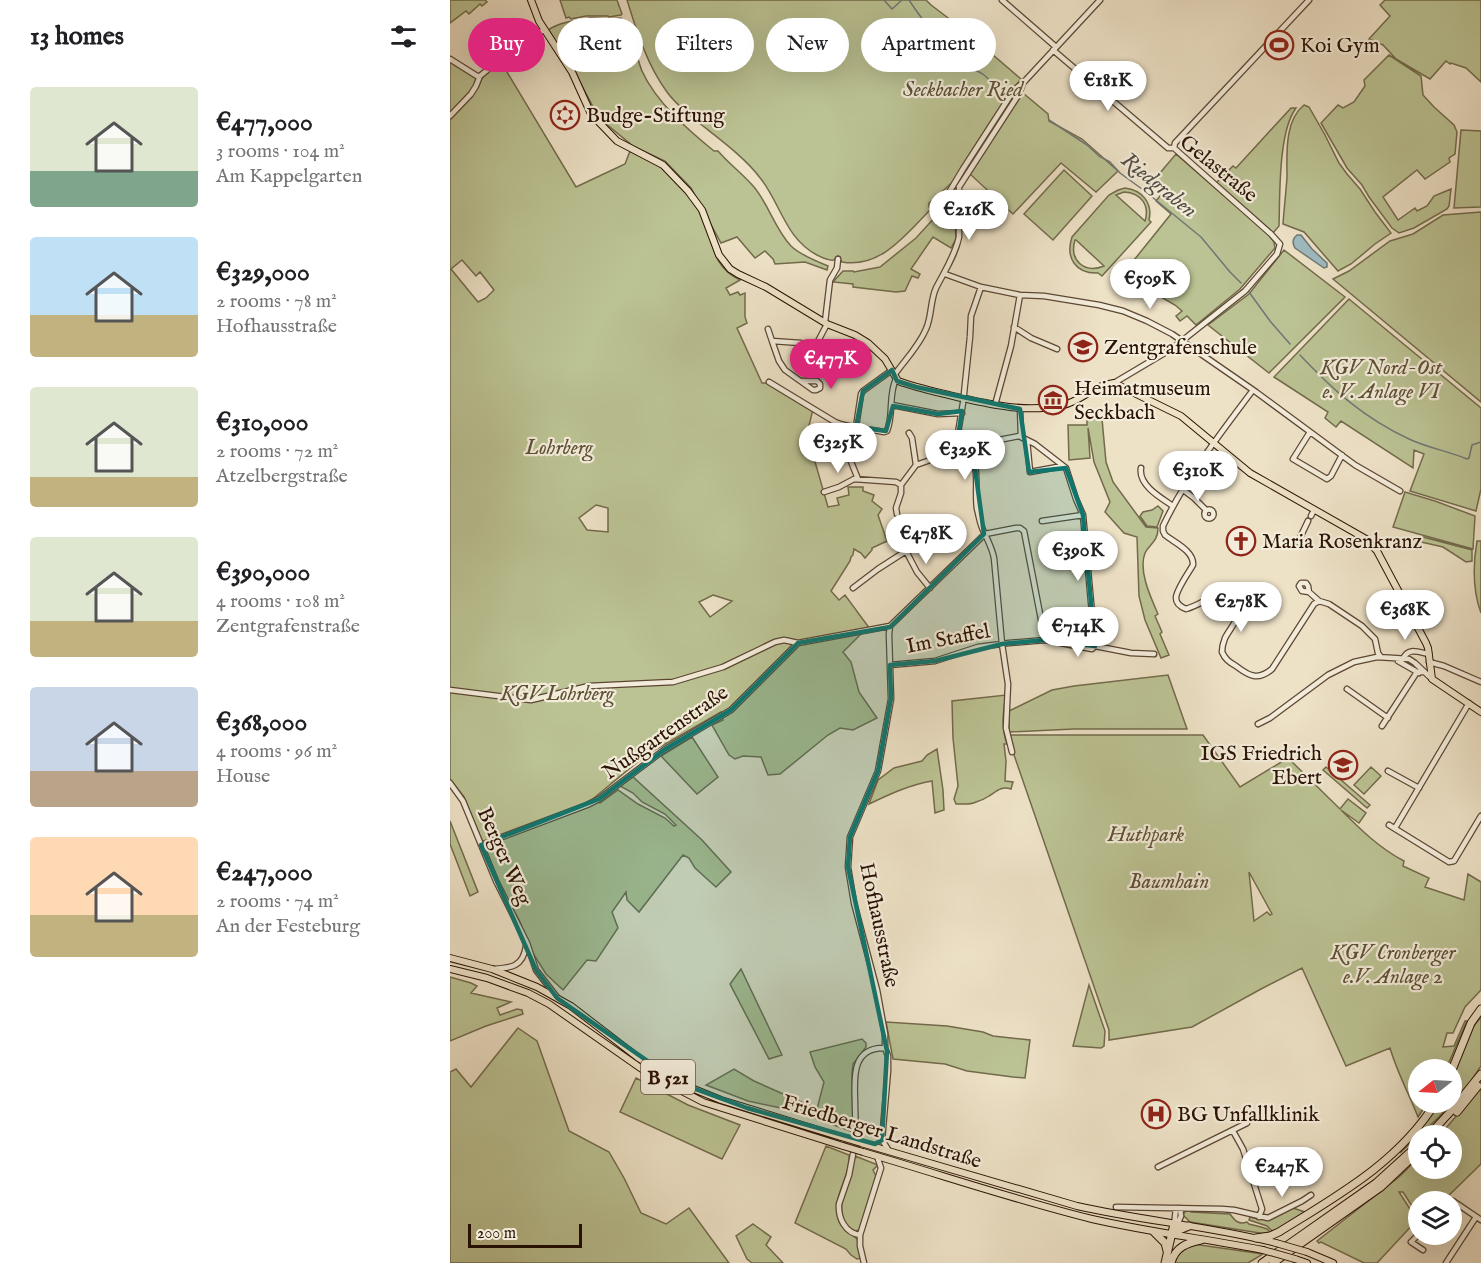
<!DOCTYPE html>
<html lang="en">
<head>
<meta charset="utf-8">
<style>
	:root { --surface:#fff; --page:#f6f6f6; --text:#202124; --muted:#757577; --accent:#db2777 }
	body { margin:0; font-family:"IM FELL English",serif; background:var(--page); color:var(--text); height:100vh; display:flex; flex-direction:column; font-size:22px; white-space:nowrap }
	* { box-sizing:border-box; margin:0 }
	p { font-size:20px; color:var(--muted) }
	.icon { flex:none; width:33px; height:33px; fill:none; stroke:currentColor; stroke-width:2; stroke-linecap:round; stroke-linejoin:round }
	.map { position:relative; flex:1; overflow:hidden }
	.panel { display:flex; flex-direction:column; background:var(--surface); width:450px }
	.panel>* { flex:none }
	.hud { position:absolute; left:18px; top:18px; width:570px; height:54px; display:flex; gap:12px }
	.needle { width:39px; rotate:252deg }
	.tools { position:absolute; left:958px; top:1059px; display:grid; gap:12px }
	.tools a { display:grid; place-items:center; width:54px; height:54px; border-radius:50%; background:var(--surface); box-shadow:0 6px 24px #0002; font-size:30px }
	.scale { position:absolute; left:18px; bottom:15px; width:114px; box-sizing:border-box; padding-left:6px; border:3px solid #2a1203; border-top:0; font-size:16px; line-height:21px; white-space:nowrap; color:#2a1203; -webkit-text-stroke:4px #f3ecda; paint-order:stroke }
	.price { position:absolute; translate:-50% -51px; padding:0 14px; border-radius:21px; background:#fff; color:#222; font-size:20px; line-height:39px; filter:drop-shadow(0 2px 3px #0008) }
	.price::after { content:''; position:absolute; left:50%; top:36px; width:18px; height:14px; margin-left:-9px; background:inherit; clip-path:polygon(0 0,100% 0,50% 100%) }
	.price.on { background:var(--accent); color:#fff }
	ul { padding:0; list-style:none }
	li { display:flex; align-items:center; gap:18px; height:150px; padding:0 30px }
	li span { display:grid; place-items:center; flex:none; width:168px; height:120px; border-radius:6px; color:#555 }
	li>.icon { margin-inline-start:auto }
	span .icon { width:72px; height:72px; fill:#fffc; stroke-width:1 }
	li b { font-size:26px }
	h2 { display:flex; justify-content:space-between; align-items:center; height:72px; padding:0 30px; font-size:26px }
	.tag { padding:0 21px; border-radius:27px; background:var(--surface); box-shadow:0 6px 24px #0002; font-size:21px; line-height:54px }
	.tag.on { background:var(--accent); color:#fff }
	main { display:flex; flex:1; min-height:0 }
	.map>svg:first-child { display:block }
</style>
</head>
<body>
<main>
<section class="panel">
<h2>13 homes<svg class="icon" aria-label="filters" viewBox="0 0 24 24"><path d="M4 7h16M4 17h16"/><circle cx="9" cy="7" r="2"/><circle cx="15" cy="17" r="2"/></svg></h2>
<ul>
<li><span style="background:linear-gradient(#dfe7d0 70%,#7fa58c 0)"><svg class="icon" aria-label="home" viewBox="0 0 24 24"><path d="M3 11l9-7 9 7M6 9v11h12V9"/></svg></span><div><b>€477,000</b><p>3 rooms · 104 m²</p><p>Am Kappelgarten</p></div></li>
<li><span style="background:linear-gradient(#bfe0f5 65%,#c2b280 0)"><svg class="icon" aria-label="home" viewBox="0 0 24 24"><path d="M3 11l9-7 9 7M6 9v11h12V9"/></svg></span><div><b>€329,000</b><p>2 rooms · 78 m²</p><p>Hofhausstraße</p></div></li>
<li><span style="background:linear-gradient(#dfe7d0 75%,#c2b280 0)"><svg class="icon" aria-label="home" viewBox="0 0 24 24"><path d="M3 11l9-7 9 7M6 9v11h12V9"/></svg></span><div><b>€310,000</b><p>2 rooms · 72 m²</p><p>Atzelbergstraße</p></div></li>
<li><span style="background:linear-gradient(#dfe7d0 70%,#c2b280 0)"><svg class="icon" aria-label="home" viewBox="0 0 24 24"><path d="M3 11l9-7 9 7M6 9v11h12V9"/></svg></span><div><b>€390,000</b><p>4 rooms · 108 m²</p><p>Zentgrafenstraße</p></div></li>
<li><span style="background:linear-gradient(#c9d6e8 70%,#b9a48a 0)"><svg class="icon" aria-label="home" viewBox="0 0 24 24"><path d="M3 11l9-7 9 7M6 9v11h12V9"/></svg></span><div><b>€368,000</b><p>4 rooms · 96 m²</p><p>House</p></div></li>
<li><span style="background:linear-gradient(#ffd9b3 65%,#c2b280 0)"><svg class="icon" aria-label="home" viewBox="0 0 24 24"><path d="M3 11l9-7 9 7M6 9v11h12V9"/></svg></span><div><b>€247,000</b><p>2 rooms · 74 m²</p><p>An der Festeburg</p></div></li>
</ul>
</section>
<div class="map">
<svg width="1031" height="1263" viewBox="0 0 1031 1263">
	<rect width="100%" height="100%" fill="#ede1c6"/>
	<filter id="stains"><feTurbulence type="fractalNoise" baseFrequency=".00333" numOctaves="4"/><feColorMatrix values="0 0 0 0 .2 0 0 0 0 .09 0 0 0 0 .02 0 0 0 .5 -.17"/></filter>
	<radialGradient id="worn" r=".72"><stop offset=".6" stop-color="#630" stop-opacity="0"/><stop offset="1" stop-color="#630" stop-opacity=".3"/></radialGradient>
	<path fill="#bbc293" stroke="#726a4b" stroke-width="1.5" fill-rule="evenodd" d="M0,0H35L37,2L32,6L30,4L19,14L16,11L0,23Z
		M110,0H167L172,14L171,15L159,17L158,16H136L121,19L119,17L116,18Z
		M177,0H476L481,5L514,30L571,79L563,89L504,181C495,188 488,197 479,203V207L481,209C457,233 431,269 392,262L388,256L384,260C378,261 373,258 367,255C336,239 331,205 311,179C294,156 265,136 243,118C234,110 224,102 217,92C197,65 187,32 177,0Z
		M935,0H1031V82L1016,68L1001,63L1000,64L996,61L980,79L946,59L933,45L919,39L940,16L930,5Z
		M141,18L158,19L171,18C174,26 178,32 181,39C186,49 188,61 192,71C206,102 238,130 264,151H268C279,164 293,174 304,187C319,205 325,229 341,246C349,254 368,262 378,266L377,270L355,262L325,264L323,259L315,251L305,258L287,237L271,243L241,188L215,161L183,146L149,118L123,69L98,30C109,22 127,20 141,18Z
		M939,55L971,76L973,95L984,107L1004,125L1007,132L1005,154L999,158L1000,162L975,179L967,170L933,197L948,220L965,208L967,211L977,206L984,196L1001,189L999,206L997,209L964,228L949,233L942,228L919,197L912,185L897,168L871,123L888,105L893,108L904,102L915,86L914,80Z
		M0,61L28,79L51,62L126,187L175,164L180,151C189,156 201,159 209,166C223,176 242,196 250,211C265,238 258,265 290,280L276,288L280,295L288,292L290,295L295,293V317L297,323L287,328L312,383H318L363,409L357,434L378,507L389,505L387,498L399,495L398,487H413V491L424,495L422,501L432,509L428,515L437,541L422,548V550L415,558L411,553L404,549L403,555L401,557L400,561L381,591L389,600L395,595L420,629H416L393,652L401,662L409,692L427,718L403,730L390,728L378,735L330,774L318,775L311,757L293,756L285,759L279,755L262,725L273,720L271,712L196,755L144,798L150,803L168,790L188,804L215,818L224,826L226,825L215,814L192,802L183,793L170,786L183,777L252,840L281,872L266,887L245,868L239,858L233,855L189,912L177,900L176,892L162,912L168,928L146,961L137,960L113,990L96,974L81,950L70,922L48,880L14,797L0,779ZM12,260L26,276L30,272L44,290L36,298L28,302L1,269ZM146,505L158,508V532L137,530L129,518ZM263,595L282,601L260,617L249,602Z
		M573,93L598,114L599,121L632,139L668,171L646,192L611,163L563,214L520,174Z
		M854,105L859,107L875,135L889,163L897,174L910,189L925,212L941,233L925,244L901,264L888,271L854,232L833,224C834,208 836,193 837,177C837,155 834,121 854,105Z
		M841,108H846C828,132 830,197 829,226L823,233L766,183L783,166L786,168Z
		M1011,130L1031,131V207L1004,208Z
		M726,154L818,234L824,242L825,248L790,289L746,325L737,316L730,321L726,316L732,311L725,305L699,290L694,296L689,292L664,285L721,214L706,201L715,190L704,180Z
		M614,170L642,196L603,240L574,214Z
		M675,188C692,190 703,203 699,220L701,222L652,276L648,273C626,274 615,258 622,237L659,195L668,190ZM674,192C691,193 700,205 695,221L666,195ZM625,240H626L654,266C634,274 619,260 625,240Z
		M498,203L504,207L506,239L501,248L483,237L461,269L470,274L468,278L462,276L455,291L446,292L403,287V284L383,282L393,271H403L404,272L430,267L466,238Z
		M1031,212V402L883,279L899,271L940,241L963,234L993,215Z
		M834,250L895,297L819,373L758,325L799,294Z
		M899,299L1031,408V489L1026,511L960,491L974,454L964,450L963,468L891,421L886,427L875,418L878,412L824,377Z
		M650,418L652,419L656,462L663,482L696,527L708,528C708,542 700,543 695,553C688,571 701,598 708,614L705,616L712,632L710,634L719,655L711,658L695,620L689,596L687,537L674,533L655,512L660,502L644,462L638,428L640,458L619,460L618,425H637V420Z
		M955,492L985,501L1025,516L1023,549L943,527Z
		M708,506L713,511L707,527L697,526L690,516L693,512L702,510Z
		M973,537L1022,550V561L1016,562L993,547L971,542Z
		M1027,541H1031V613C1023,591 1023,564 1027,541Z
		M718,675L737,729H624L559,732V711L602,690L624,686Z
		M556,695C553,712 551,728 557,744H554L556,761L555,781L563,782L561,789C551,786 547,791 539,796C536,798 530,801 526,802C520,805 513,804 506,804L504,799L508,786L503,738L502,701Z
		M560,735H753L790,787L838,758L890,809L898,799L916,813L909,823L891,810C910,829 929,848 954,861L953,866L979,878L975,887L1014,900L1018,874L1031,882V990L1015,1007L1003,1033H997L993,1047L1004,1046L1015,1021H1017L996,1069L969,1070V1102L977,1103L968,1117C959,1094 947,1072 940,1048L896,1066L852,968L811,989L742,1027L659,1040V1030L563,752ZM799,872L822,914L820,915L817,912L804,921Z
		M242,737L268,777L247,794L211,756Z
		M487,749L493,790L494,810L485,813L482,781C459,785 440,794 419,804L428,780L444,768L472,761L477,755Z
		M876,767L920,805L917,808L873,770Z
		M921,767L931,776L914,794L904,785Z
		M0,821L28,892L20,896L0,844Z
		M291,969L332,1055L319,1059L280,984Z
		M0,977L21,983L27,986L21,993L61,1002L47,1008L50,1015L67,1009L72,1010L73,1014L36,1026L0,1041Z
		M639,985L655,1031L654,1046L651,1048L623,1046Z
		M1031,1017V1066L1019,1084L1002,1102V1074L1023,1027Z
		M436,1022L497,1026L533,1032L543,1036L580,1040L575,1078L563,1077L517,1071L495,1064L443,1059Z
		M68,1028L87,1041L119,1131L159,1152L174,1178L191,1213L216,1224L239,1208L279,1263H0V1072L6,1069L21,1087Z
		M412,1039L416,1043V1047L403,1064L402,1073L403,1132L345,1111L298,1101L256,1085L284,1069L304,1081L367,1109L374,1082L365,1067L360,1052Z
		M186,1078L238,1105L290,1125L272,1159L170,1112Z
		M1031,1087V1164L993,1201L969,1202V1217L953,1192H949L967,1220L927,1263H914L871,1242L869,1243L867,1241L949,1177L969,1157V1168H1002V1136L990,1135Z
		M1002,1102L989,1117L950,1153L971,1129L987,1103Z
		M376,1146L399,1155C401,1175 384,1194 387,1214C388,1222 393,1229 400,1233C402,1235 405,1237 407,1239C410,1244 410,1253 411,1258L407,1259L401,1255L396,1249L345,1223Z
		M405,1156L428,1165L423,1170L426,1176L410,1230L405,1231C378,1219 399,1177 405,1156Z
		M843,1208L855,1212L823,1232L817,1226L799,1220L800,1217C820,1223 825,1216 843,1208Z
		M737,1210H741V1212L780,1214C785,1221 789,1225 797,1222L799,1224L811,1227L817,1229L820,1232L816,1234L740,1222L734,1216L733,1214Z
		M303,1224L321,1237L316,1245L333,1263H302L297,1259L286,1236Z
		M743,1244L813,1254L798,1263H723L727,1253Z"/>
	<path fill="#9ebbc0" stroke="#707774" stroke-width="1.5" d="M847,235H851L862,249L877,263V267L874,268L845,248C842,243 842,239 847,235Z"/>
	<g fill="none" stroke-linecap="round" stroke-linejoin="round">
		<path stroke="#707774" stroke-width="1.5" d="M434,0L442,9L452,0
			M459,0C475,25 496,47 518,66C523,70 529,71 534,75C541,80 546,90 550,98
			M29,85L33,76
			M599,120L637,145L649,156L660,162L670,173L696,192L751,237L780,272L791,283
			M799,292L820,321L840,344
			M850,355C884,391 914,418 959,439C978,448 998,451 1017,459L1019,458L1022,445L1031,442"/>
		<g stroke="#5b4634" stroke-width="7">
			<path id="minor" d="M552,0L606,47
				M603,50L718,148H724L821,234L830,244L827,254L795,291L723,348L664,383
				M0,59L27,76H30
				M0,116L21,94L26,86L30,76L70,43L94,30
				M724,148L725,143L859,0
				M509,202L504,204L500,203L497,198L498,194L513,169L564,90L573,83L650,0
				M495,274L531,287L570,295L594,296L649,305L673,311L697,321L722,334L806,392L905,465L950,491
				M375,322L380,280L387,268L388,259
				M564,327L581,338L607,349
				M318,329L322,341L351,343L365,347L377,324
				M322,341L329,361L335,370L363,390H366L370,388V384L367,381H352
				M365,347L379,356
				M445,374C455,360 469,346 476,329C482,316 480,301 486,288C494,272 505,256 509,237V187L569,94L573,83
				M319,382L385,422C399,428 419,429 434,432L437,431C444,414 438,395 446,379
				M803,390C770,434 737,476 713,526V531L715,535C725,543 744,551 743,565C739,572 726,590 726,598C726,604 731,607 736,609C750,605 762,595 776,592C780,591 785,592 789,595C799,607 780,628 775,638C773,643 772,647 772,652C775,659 779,662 786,666C799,676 808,681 822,669L864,604L869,601
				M442,405L488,414L512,413
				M545,405L561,346L570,295
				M570,409L571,437
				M385,422L408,479
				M406,427L411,394L413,391L442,370
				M860,432L843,459L877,479L881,476L892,455
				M459,433L462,438L466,465
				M577,440L580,472L613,466
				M509,446L518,449C531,467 524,489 527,509C529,516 530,525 534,532C538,541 542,548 544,558L552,644L558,684L556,728L562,752
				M509,446L507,439L513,403L520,337L521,316L531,287
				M516,448L523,445L569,436L585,444L616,468L626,499L633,515L645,646
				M720,463L728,475L738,480
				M691,468C688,485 711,498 723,506
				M732,489L744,498L756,510
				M374,492L389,487L404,479L446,482L451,485
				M754.5 514a4.5 4.5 0 1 1 9 0a4.5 4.5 0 1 1-9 0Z
				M447,514L446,508L451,493V485L466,465L486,458L509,446
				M861,516L864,510
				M592,521L633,515
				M535,534L566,528H570L574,531L595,640
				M855,546L848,542L858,521
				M456,551L467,572L480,588
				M403,588L428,569L456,551L460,545L465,540L487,530
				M859,592L858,586L856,583H851L849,586L852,591L859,592L869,601L879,604L912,626L925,639L928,653L931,657
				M953,659C958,647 968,652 979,654
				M948,661L969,673
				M979,662L994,666L1031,682
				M440,665L485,661L528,647L559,643L595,640L642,649L645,646L681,653L704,654
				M897,689L938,718
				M0,690L81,700L139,686L223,682L273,667L325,642L334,640L348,643
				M808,724L820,718L878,675L904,662L927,657L959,659L965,663L982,679
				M932,726L967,672H973
				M938,771L969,788
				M0,783L13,801L46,881L77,943L86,970L106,996
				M939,825L999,862L1004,861L1031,816
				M945,828L1019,703
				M31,845L137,805L149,799L214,750L281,710L348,643L440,626
				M43,969C61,968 73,967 76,946
				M783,1131L793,1149L812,1209L809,1217
				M405,1134C406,1123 405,1112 405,1101C404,1077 402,1047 435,1048
				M439,1151L432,1140L438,1071V1056L435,1048V1034L427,990L404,903L398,867L400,837L428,771L441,699L439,634L440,626L535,534
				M403,1154L399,1175L389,1204C388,1218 395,1233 410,1235
				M708,1167L797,1123
				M1002,1203L1003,1201L1031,1220
				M666,1207L772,1209L784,1210L818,1218L852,1201L861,1195
				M727,1225L731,1216L730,1208
				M724,1226L726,1208
				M969,1234L961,1242L973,1250
				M414,1263L410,1246V1235L431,1168L427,1156
				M996,1263L1026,1217"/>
		</g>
		<g stroke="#2a1203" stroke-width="8">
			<path id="major" d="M81,0L89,21L122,72L141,114L167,141L213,165L238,191L252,210L269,255L280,269L288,274L316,287L377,324L405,335L418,343L435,359L448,381C467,388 487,392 507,397C543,405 576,413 613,405C632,401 643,385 664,383L731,416L800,473L916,539L927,551L976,643L978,648L982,679L1031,712
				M0,958L42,969L87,987L121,1006L190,1059L229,1083L271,1100L391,1137
				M0,969L37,978L78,993L99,1004L199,1074L253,1102L393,1146
				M411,1143L627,1206C693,1221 760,1226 826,1243
				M413,1152C489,1174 565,1200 642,1219C699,1232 756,1239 813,1250
				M857,1252L883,1263
				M845,1259L857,1263"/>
		</g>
		<g stroke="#2a1203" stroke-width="9">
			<path id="highway" d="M1002,1070L1021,1023L1031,1009
				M1007,1112L1028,1086
				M978,1136L1002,1110L1031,1074
				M704,1232L715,1243L717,1251
				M721,1235L729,1230L739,1226
				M806,1238L820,1236L829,1232C887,1196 949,1162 986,1102
				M715,1263L724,1224
				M721,1263C725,1247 737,1243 751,1240
				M812,1263L926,1183L969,1144
				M823,1263L931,1187L969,1151"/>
		</g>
		<use href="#minor" stroke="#f3ecda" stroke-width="4.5"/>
		<use href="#major" stroke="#ede1c6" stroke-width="6"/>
		<use href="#highway" stroke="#ede1c6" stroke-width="7"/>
		<g stroke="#2a1203" stroke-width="8" stroke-linecap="butt">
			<path id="major-bridge" d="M391,1137L411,1143
				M393,1146L413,1152
				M826,1243L857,1252
				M813,1250L845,1259"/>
		</g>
		<use href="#major-bridge" stroke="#ede1c6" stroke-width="6"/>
	</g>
	<path fill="#0f766e" fill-opacity="0.2" stroke="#0f766e" stroke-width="4.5" stroke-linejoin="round" d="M442,370L447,381L466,387L570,409L579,472L616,468L633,515L645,646L595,640L552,644L485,661L440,665L441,698L428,771L400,837L398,867L437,1051L432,1140L425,1144L297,1108L229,1083L107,998L86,970L31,845L149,799L214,750L281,710L348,643L440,627L534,534L524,461L517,448L507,443L512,411L488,414L443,406L436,431L406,427L413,391Z"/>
	<defs>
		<g id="stadium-ring" transform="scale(1.5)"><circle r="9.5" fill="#f3ecda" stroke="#8f2418" stroke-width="1.5"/><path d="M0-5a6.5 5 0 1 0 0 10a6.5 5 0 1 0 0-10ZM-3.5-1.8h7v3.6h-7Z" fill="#8f2418"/></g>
		<g id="synagogue-ring" transform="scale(1.5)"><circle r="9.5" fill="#f3ecda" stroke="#8f2418" stroke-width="1.5"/><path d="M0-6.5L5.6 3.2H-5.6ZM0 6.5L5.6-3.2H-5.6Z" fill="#8f2418"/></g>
		<g id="school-ring" transform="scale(1.5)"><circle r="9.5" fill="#f3ecda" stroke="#8f2418" stroke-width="1.5"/><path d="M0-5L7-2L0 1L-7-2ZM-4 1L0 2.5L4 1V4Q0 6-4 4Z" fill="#8f2418"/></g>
		<g id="museum-ring" transform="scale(1.5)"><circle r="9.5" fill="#f3ecda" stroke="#8f2418" stroke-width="1.5"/><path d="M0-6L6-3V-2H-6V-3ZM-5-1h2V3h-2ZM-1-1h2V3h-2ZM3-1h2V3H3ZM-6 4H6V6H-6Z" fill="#8f2418"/></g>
		<g id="church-ring" transform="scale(1.5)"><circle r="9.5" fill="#f3ecda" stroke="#8f2418" stroke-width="1.5"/><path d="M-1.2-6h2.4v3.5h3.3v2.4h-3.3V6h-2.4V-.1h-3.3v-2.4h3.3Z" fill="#8f2418"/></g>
		<g id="hospital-ring" transform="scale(1.5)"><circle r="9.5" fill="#f3ecda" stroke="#8f2418" stroke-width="1.5"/><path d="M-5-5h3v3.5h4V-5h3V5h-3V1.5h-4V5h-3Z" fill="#8f2418"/></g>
	</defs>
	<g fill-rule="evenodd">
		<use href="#stadium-ring" x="829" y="45"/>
		<use href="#synagogue-ring" x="115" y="115"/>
		<use href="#school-ring" x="633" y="347"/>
		<use href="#museum-ring" x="603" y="400"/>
		<use href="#church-ring" x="791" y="541"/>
		<use href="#school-ring" x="893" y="765"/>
		<use href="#hospital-ring" x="706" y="1114"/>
	</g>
	<g text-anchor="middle" stroke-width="4.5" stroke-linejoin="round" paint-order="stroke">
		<rect fill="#f3ecda" stroke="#665344" stroke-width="1.5" x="191" y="1060" width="54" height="34" rx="4.5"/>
		<g font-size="20" font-weight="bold" fill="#2a1203">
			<text x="218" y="1084">B 521</text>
		</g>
		<g font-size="21" fill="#2a1203" stroke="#f3ecda" text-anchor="start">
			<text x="850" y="52">Koi Gym</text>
			<text x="136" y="122">Budge-Stiftung</text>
			<text x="654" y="354">Zentgrafenschule</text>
			<text x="624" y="395">Heimatmuseum<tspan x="624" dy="24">Seckbach</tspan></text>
			<text x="812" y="548">Maria Rosenkranz</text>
			<text x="872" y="760" text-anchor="end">IGS Friedrich<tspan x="872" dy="24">Ebert</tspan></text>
			<text x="727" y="1121">BG Unfallklinik</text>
		</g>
		<g font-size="21" font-style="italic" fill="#5d5035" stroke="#f3ecda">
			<text x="513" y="96">Seckbacher Ried</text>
			<text x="931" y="374">KGV Nord-Ost<tspan x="931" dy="24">e. V. Anlage VI</tspan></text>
			<text x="109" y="454">Lohrberg</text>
			<text x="107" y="700">KGV Lohrberg</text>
			<text x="696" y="841">Huthpark</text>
			<text x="719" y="888">Baumhain</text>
			<text x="943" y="959">KGV Cronberger<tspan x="943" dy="24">e.V. Anlage 2</tspan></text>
		</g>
		<g font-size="21" fill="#2a1203" stroke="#f3ecda">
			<text transform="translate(769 168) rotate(39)" y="7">Gelastraße</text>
			<text transform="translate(498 638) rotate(-11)" y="7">Im Staffel</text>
			<text transform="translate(215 732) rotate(-35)" y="7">Nußgartenstraße</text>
			<text transform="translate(55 856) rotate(66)" y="7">Berger Weg</text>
			<text transform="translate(430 925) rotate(78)" y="7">Hofhausstraße</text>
			<text transform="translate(432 1131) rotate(17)" y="7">Friedberger Landstraße</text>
		</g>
		<g font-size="22" font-style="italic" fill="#534d45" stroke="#f3ecda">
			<text transform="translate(710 184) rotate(39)" y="8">Riedgraben</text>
		</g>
	</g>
	<rect width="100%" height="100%" filter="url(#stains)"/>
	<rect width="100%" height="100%" fill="url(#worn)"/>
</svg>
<div class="tools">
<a><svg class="needle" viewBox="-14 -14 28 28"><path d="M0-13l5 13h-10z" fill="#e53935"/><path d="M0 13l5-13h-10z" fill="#757577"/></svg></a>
<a><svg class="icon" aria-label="locate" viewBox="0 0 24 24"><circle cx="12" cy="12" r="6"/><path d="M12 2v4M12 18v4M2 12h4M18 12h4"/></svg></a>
<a><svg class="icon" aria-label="layers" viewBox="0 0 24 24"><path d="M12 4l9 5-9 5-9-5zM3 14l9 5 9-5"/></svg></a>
</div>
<div class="scale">200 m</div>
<b class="price" style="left:658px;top:112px">€181K</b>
<b class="price" style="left:519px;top:241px">€216K</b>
<b class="price" style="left:700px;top:310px">€509K</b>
<b class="price on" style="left:381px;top:390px">€477K</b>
<b class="price" style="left:388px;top:474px">€325K</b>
<b class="price" style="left:515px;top:481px">€329K</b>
<b class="price" style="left:748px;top:502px">€310K</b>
<b class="price" style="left:476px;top:565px">€478K</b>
<b class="price" style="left:628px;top:582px">€390K</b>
<b class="price" style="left:791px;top:633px">€278K</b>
<b class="price" style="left:955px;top:641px">€368K</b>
<b class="price" style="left:628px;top:658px">€714K</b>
<b class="price" style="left:832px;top:1198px">€247K</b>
<div class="hud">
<a class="tag on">Buy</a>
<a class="tag">Rent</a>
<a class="tag">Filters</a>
<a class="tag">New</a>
<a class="tag">Apartment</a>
</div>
</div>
</main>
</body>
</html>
